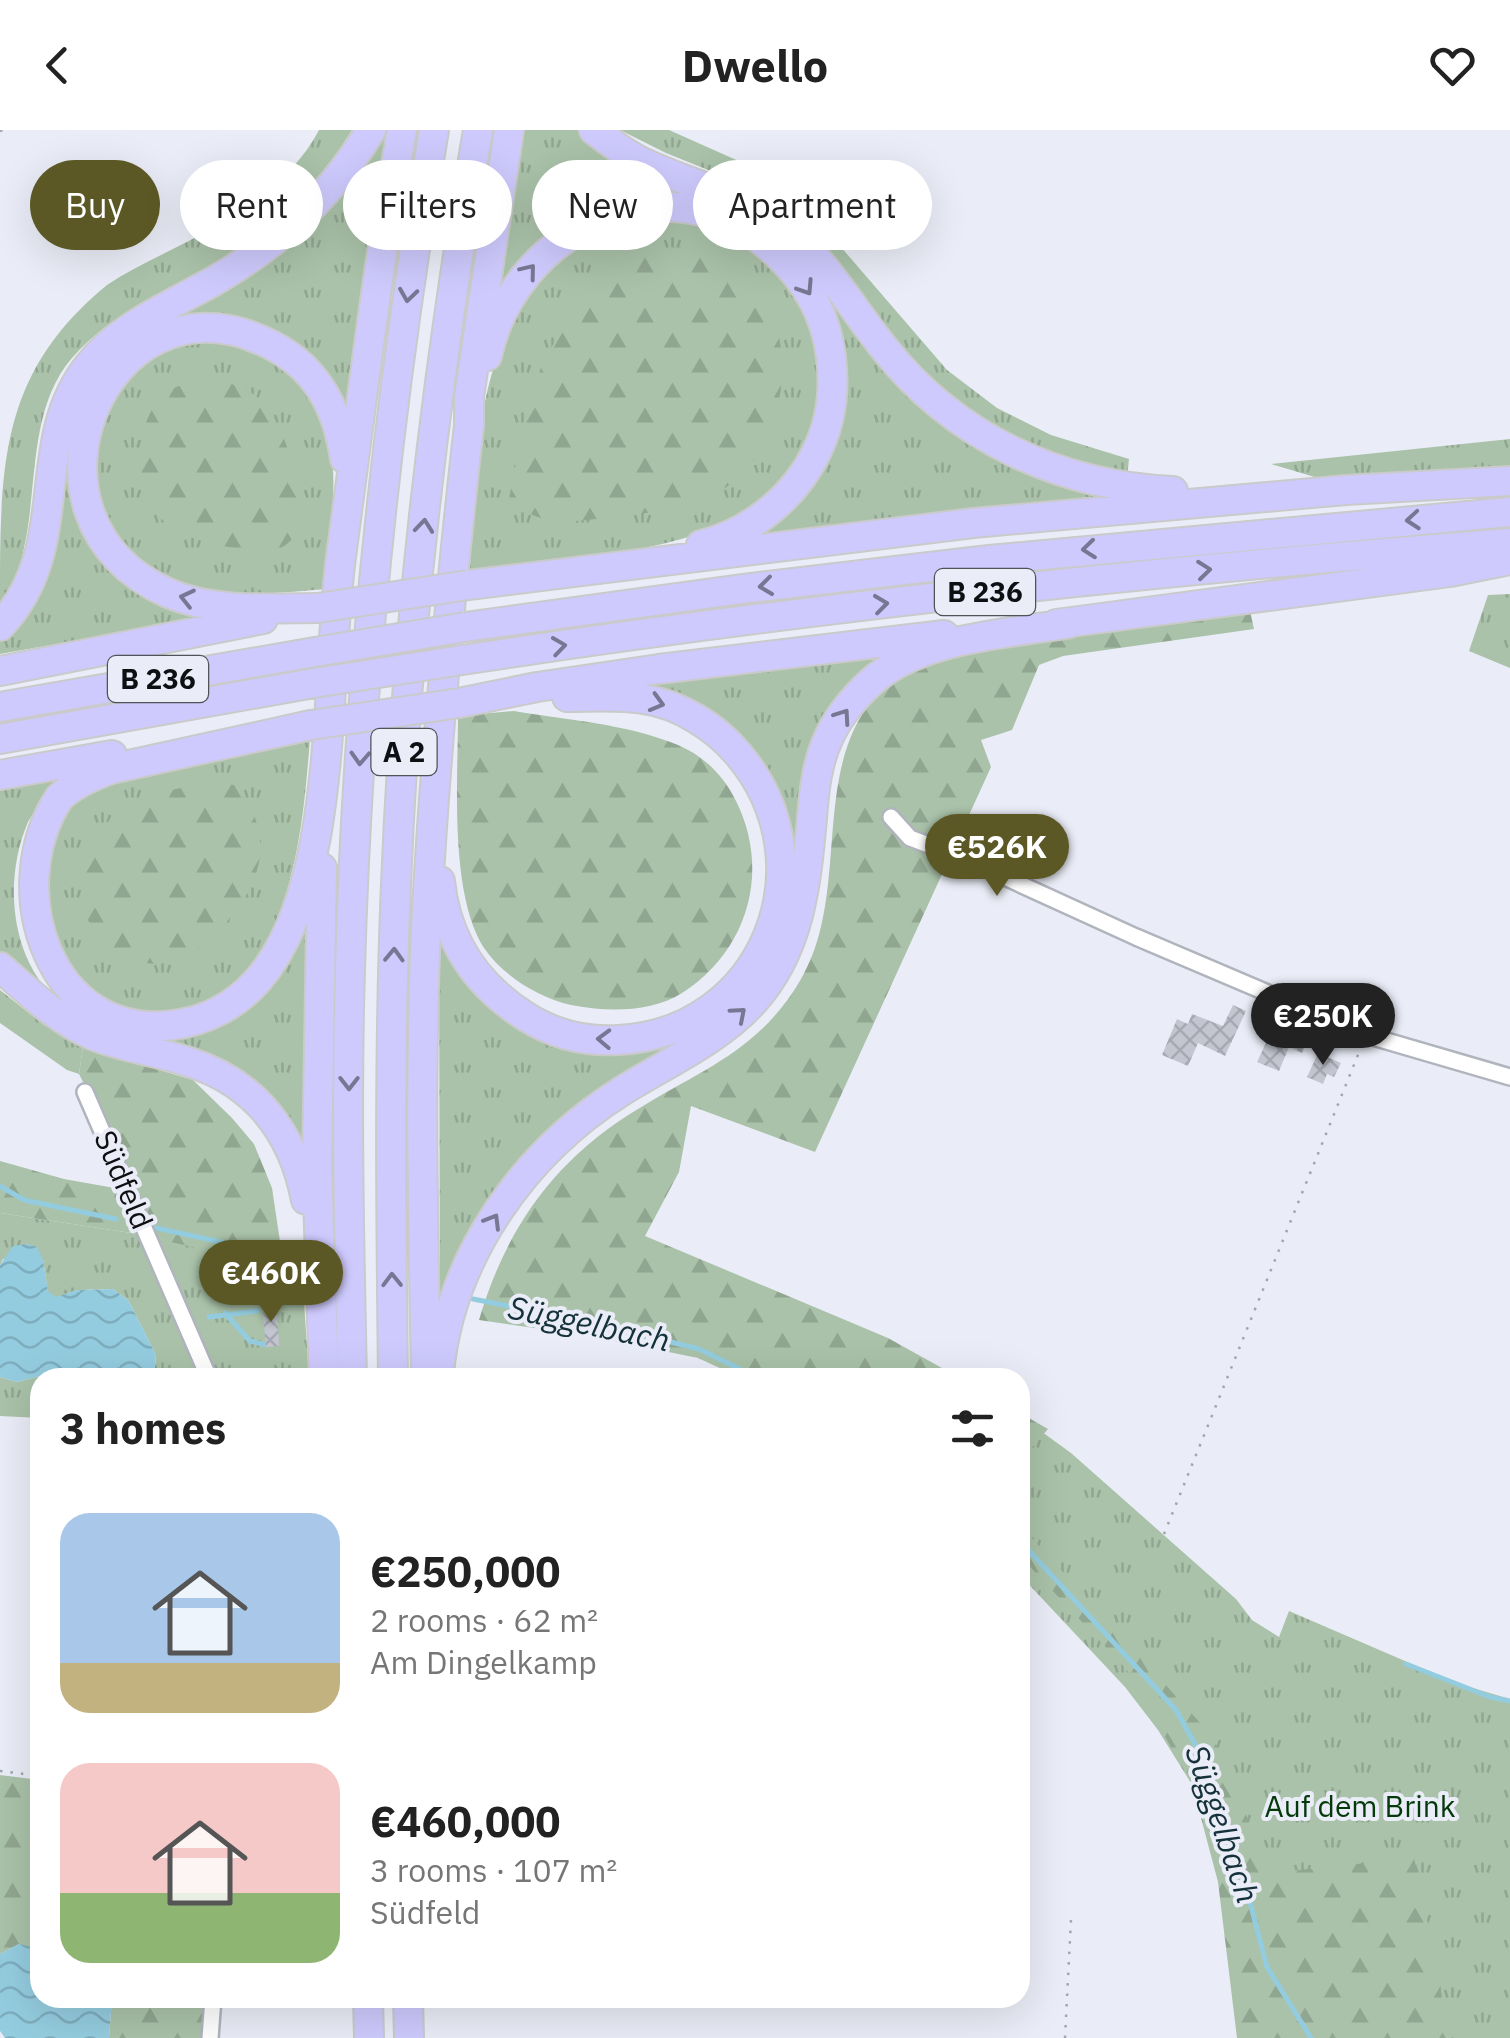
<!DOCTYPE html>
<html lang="en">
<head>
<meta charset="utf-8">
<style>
	:root { --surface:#fff; --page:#f2f2f2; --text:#222; --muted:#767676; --accent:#5b5825 }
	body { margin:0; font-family:"IBM Plex Sans",sans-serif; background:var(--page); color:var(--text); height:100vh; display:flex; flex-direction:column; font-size:38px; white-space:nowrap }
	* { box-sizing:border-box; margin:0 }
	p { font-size:32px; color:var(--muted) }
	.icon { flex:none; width:55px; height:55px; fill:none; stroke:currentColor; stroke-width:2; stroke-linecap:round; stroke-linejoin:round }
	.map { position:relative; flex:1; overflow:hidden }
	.sheet { position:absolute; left:30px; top:1238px; width:1000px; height:640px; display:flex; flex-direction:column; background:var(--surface); border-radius:30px; box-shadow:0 10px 40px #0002 }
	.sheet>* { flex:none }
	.banner { position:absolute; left:30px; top:30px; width:1000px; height:90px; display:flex; gap:20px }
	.price { position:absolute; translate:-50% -85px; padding:0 22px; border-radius:35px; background:var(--accent); color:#fff; font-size:32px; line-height:65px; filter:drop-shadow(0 2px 5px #0008) }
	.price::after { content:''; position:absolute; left:50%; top:60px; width:30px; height:22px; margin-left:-15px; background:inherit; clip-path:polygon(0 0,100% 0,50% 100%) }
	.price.on { background:#222; color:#fff }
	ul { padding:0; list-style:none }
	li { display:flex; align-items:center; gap:30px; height:250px; padding:0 30px }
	li span { display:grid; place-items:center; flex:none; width:280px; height:200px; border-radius:30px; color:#555 }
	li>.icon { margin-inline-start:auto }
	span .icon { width:120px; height:120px; fill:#fffc; stroke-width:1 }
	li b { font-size:42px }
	h2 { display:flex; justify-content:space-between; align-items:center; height:120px; padding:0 30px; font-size:42px }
	.tag { padding:0 35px; border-radius:45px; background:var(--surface); box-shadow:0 10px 40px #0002; font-size:35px; line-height:90px }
	.tag.on { background:var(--accent); color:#fff }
	header { display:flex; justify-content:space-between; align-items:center; height:130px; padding:0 30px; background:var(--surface); font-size:45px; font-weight:800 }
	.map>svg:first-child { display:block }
</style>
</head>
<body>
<header><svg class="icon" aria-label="back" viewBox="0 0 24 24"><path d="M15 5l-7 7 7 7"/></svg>Dwello<svg class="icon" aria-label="heart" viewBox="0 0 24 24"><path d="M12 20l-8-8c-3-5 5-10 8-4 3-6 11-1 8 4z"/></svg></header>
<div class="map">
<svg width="1510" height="1908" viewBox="0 0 1510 1908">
	<defs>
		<pattern id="grass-tufts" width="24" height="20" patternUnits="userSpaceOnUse" patternTransform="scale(2.5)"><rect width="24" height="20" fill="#aac2a9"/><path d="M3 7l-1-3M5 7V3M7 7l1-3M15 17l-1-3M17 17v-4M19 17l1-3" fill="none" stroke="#91a690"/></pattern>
		<pattern id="forest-firs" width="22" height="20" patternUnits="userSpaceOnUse" patternTransform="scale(2.5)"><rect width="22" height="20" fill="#aac2a9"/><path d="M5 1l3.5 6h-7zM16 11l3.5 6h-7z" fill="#91a690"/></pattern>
		<pattern id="water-waves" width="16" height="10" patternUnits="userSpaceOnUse" patternTransform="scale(2.5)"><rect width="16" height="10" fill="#94ccdf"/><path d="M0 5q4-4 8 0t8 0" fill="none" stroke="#7eaebe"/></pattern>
		<pattern id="building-cross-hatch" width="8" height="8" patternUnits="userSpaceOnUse" patternTransform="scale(2.5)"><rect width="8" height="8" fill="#c3c6d0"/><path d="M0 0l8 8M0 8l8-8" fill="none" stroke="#a6a9b2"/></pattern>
	</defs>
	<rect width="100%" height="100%" fill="#eaedf7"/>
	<path fill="url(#grass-tufts)" d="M319,0H352C316,60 264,105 204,139C154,168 111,184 72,228C28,279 38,357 24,418C22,427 21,439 17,447C12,456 5,464 0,473C0,333 0,243 107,155C140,133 179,118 214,97C254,73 297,43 319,0Z
		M380,0H388L347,277L323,241L243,193L100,240L83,267L71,297L66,336L73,382L94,419L113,441L210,487L0,524V510L5,506L66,297L95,238L172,184Z
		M524,0H582L778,105L900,249L1117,364L760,405L842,248L757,95L576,88L543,109L515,139L496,169Z
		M620,0H669L743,33L809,80L947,240L997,278L1051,305L1129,329L1127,347L1049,324L989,293L929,248L883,197L819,113L779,75L738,52L666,23Z
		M672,90C693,94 718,98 737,109C833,166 852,314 752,379C679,426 549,430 463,443C481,295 477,100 672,90Z
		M213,212C232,217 256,219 272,228C357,273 331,382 325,459C277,463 219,470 173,451C146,439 112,414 101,385C97,374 90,337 90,325C93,291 119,248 147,230C167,217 190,214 213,212Z
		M1510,309V338L1318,348L1271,334Z
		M1510,464V538L1469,521L1488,465Z
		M888,524C870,537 850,551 837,569C776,653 822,768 758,851C718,905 646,933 590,968C511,1015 467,1108 440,1191L439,805C468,863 511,903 576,915C742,946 863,744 746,618C733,603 717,589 699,579C681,570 661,564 642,559V555Z
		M310,608C305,673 299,741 272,802C244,863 179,899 115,873C106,870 94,867 87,861C71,847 57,824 43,808L48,706L73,674L101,654Z
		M61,649C50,663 37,676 28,692C0,757 12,849 79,886C99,897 159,901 185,905L306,786L303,1020L280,983L81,891L0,825V661Z
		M0,860L44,895L83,917L79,944L67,940L0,893Z
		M0,1083L138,1104L302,1141L309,1247H154L156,1225L128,1170L113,1159L77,1160L56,1168L48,1162L43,1130L3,1129L0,1135Z
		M59,1241L80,1247L40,1248V1288L0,1286V1247L17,1252Z
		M1020,1286L1071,1323L1236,1469L1252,1490L1279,1507L1289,1481L1456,1553L1510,1569V1908H1246L1220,1733L1191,1653L1158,1600L1125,1557L1020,1445Z"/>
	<path fill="url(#forest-firs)" d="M682,117C707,124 731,130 750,150C804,205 787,320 722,360C692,380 654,382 619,386C593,389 560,396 535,386C526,383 517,374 509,369L524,291L543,231L583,166L610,138L647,121Z
		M227,252C236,256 248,260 256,266C284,287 311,374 295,405C290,414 279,419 270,424C238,418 194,415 167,394C131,365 131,291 167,262C183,250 209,253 227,252Z
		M1250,481L1254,499L1063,526L1039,535L1012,600L981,610L991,637L815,1022L691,976L679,1042L645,1106L888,1208L958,1247H739L698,1228L590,1206L479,1190C506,1098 555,1029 638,979C703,939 760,920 801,849C857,754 799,614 902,543C941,516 1009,514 1056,508C1121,499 1185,490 1250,481Z
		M514,581C568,590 627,594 678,615C704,626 724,646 736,671C771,741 748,821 682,863C651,883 605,882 571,875C539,868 503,846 484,818C449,763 458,650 458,586Z
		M214,651L239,656C264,695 269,728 244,769C228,795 189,835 155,834C126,832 95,811 85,783C79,767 86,739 91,723C98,705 104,693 120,680C141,664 188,657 214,651Z
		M83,917L193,950L232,988L254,1014L272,1058L284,1138L149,1107L97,979L79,944Z
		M0,1031L64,1049L120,1059L138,1104L0,1083Z
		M1020,1283L1048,1299L1020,1331Z
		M1020,1395L1213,1607L1271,1743L1414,1728L1440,1853L1447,1908H1237L1218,1752L1192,1654L1127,1540L1020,1426Z
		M0,1645L40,1650V1836L19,1814L0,1824Z
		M112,1868H207L204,1908H109Z"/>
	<path fill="url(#water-waves)" d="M27,1114L37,1117L43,1130L48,1161L56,1167L77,1160L113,1159L128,1170L156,1225L154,1247H80L59,1241L17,1252L0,1247V1135L13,1116Z
		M19,1814L37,1818L40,1868H112L109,1908H5L0,1901V1824Z"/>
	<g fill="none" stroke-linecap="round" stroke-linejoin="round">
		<path stroke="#94ccdf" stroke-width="5" d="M0,1056L24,1070L116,1089
			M156,1098L263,1121
			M473,1169L594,1193L699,1219L758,1248
			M225,1183L250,1211L266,1215
			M209,1187L257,1181
			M1020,1411L1176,1580L1211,1643L1241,1738L1267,1837L1311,1908
			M1406,1534L1490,1567L1510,1571"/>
	</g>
	<path fill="url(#building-cross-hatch)" d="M1233,875L1246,881L1225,926L1198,913L1188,936L1162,925L1177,889L1188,894L1192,884L1223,896Z
		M1277,890L1310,905L1302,923L1289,917L1279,941L1257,932Z
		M1318,923L1341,933L1334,947L1327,944L1323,954L1307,947Z
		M277,1174L279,1216L266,1217L262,1175Z"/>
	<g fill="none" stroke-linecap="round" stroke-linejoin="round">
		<g stroke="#b0b4bd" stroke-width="20">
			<path id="street" d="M891,687L910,708L963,728L1136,807L1366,905L1510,947
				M85,962L209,1248
				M210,1908L213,1868"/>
		</g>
		<g stroke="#cacacb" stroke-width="32">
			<path id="highway" d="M594,0C610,12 626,25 644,33C692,56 747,66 788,100C826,132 853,180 884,218C955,308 1060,356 1173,361
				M487,226C515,96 671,25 775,122C806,150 826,184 831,227C835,259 831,293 816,323C794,368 750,403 701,415
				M468,455L973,393L1346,360L1510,351
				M318,478C269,478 214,483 168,463C0,389 104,138 263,211C315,234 337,275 345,329
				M1056,494L1450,442L1510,430
				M0,496C75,417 26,314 89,235C120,196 171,175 214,151C280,113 332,65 371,0
				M465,497L742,459L989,430L1510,382
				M462,530C810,477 1160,440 1510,413
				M0,541L263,489
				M459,573L537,557L659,539L944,505
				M0,577L315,522
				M311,595L111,639C92,646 73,654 59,668C0,759 49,911 173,895C206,891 236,875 258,850C341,755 324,543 342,419C361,279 377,139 402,0
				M0,609L314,553
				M0,645L112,625
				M322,738L317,1037L324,1248
				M440,751C446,810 475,854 525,886C553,904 586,912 619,910C764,902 831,735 739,625C716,597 679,574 643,569C618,565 592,567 567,567
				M0,837C29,862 56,889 92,905C123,918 157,921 189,932C255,953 293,1002 306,1070
				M439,1243C450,1126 525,1022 622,961C665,934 719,910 753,872C800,820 806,755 812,688C814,661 817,632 829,607C838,587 854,568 870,553C920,507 1007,504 1071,493
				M352,1248C349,1111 346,974 350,838C358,557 387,277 434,0
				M393,1248C391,1083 389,919 396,754C406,502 436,249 478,0
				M426,1248C423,1091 419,934 427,778C436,617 451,456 469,295V267L509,0
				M368,1868L369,1908
				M408,1868L409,1908"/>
		</g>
		<path stroke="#a2a5ac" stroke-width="2.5" stroke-dasharray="2.5 8" stroke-linecap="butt" d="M0,1L3,0
			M1164,1404L1360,920
			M0,1641L40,1646
			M1065,1908L1071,1789"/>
		<use href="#street" stroke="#fff" stroke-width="15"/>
		<use href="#highway" stroke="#cecafd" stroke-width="28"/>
		<g stroke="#cacacb" stroke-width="32" stroke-linecap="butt">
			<path id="highway-bridge" d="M318,478L468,455
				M315,522L465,497
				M314,553L462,530
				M311,595L459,573"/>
		</g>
		<use href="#highway-bridge" stroke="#cecafd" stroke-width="28"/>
	</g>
	<defs><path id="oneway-chevron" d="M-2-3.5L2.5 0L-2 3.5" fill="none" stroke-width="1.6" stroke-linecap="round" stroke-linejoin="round" transform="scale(2.5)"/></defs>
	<g stroke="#787693">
		<use href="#oneway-chevron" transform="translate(529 141) rotate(-51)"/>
		<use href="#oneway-chevron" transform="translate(806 158) rotate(57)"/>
		<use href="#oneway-chevron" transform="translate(408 165) rotate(98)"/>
		<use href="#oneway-chevron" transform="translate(1413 390) rotate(175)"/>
		<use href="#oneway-chevron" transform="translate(424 396) rotate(-84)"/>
		<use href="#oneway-chevron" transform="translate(1089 419) rotate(174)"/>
		<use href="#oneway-chevron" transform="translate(1204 440) rotate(-6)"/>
		<use href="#oneway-chevron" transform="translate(766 456) rotate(173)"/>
		<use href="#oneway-chevron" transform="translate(187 468) rotate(-167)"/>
		<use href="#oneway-chevron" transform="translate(881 474) rotate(-7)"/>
		<use href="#oneway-chevron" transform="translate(559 516) rotate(-8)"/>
		<use href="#oneway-chevron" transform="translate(657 573) rotate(16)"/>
		<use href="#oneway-chevron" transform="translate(843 586) rotate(-55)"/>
		<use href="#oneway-chevron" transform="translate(360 628) rotate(93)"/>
		<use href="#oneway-chevron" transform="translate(394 825) rotate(-88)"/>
		<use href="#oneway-chevron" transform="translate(739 884) rotate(-41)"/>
		<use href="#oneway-chevron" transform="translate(604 909) rotate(-178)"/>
		<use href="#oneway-chevron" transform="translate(349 953) rotate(90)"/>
		<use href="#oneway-chevron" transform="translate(493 1091) rotate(-59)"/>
		<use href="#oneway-chevron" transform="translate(392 1150) rotate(-91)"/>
	</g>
	<g text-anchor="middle" stroke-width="8" stroke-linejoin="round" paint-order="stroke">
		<g fill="#eaedf7" stroke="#505257" stroke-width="2.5">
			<rect x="935" y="439" width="100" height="46" rx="8"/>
			<rect x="108" y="526" width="100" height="46" rx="8"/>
			<rect x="371.5" y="599" width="65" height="46" rx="8"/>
		</g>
		<g font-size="28" font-weight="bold" fill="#0e0f12">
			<text x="985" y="472">B 236</text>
			<text x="158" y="559">B 236</text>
			<text x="404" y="632">A 2</text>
		</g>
		<g font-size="30" fill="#0e0f12" stroke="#eaedf7">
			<text transform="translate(123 1050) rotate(67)" y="10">Südfeld</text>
		</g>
		<g font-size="30" fill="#043a09" stroke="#eaedf7">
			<text x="1360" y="1687">Auf dem Brink</text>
		</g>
		<g font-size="32" font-style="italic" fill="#15313a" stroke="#eaedf7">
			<text transform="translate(589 1194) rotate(12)" y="11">Süggelbach</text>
			<text transform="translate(1222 1694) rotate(71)" y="11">Süggelbach</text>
		</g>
	</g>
</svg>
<b class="price" style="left:997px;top:769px">€526K</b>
<b class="price on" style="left:1323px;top:938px">€250K</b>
<b class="price" style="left:271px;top:1195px">€460K</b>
<div class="banner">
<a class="tag on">Buy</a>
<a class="tag">Rent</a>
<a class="tag">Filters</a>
<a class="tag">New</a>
<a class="tag">Apartment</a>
</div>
<section class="sheet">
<h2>3 homes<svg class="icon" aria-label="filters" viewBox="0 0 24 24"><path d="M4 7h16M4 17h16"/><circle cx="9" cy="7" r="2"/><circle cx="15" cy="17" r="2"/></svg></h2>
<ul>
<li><span style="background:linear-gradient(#a9c7e8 75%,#c2b280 0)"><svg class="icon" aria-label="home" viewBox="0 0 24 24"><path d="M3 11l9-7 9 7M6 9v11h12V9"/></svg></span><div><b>€250,000</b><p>2 rooms · 62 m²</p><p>Am Dingelkamp</p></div></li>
<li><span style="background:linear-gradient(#f6c9c9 65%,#8fb573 0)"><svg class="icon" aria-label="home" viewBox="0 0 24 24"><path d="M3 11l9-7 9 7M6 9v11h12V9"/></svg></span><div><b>€460,000</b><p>3 rooms · 107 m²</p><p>Südfeld</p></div></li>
</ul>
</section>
</div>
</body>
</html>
